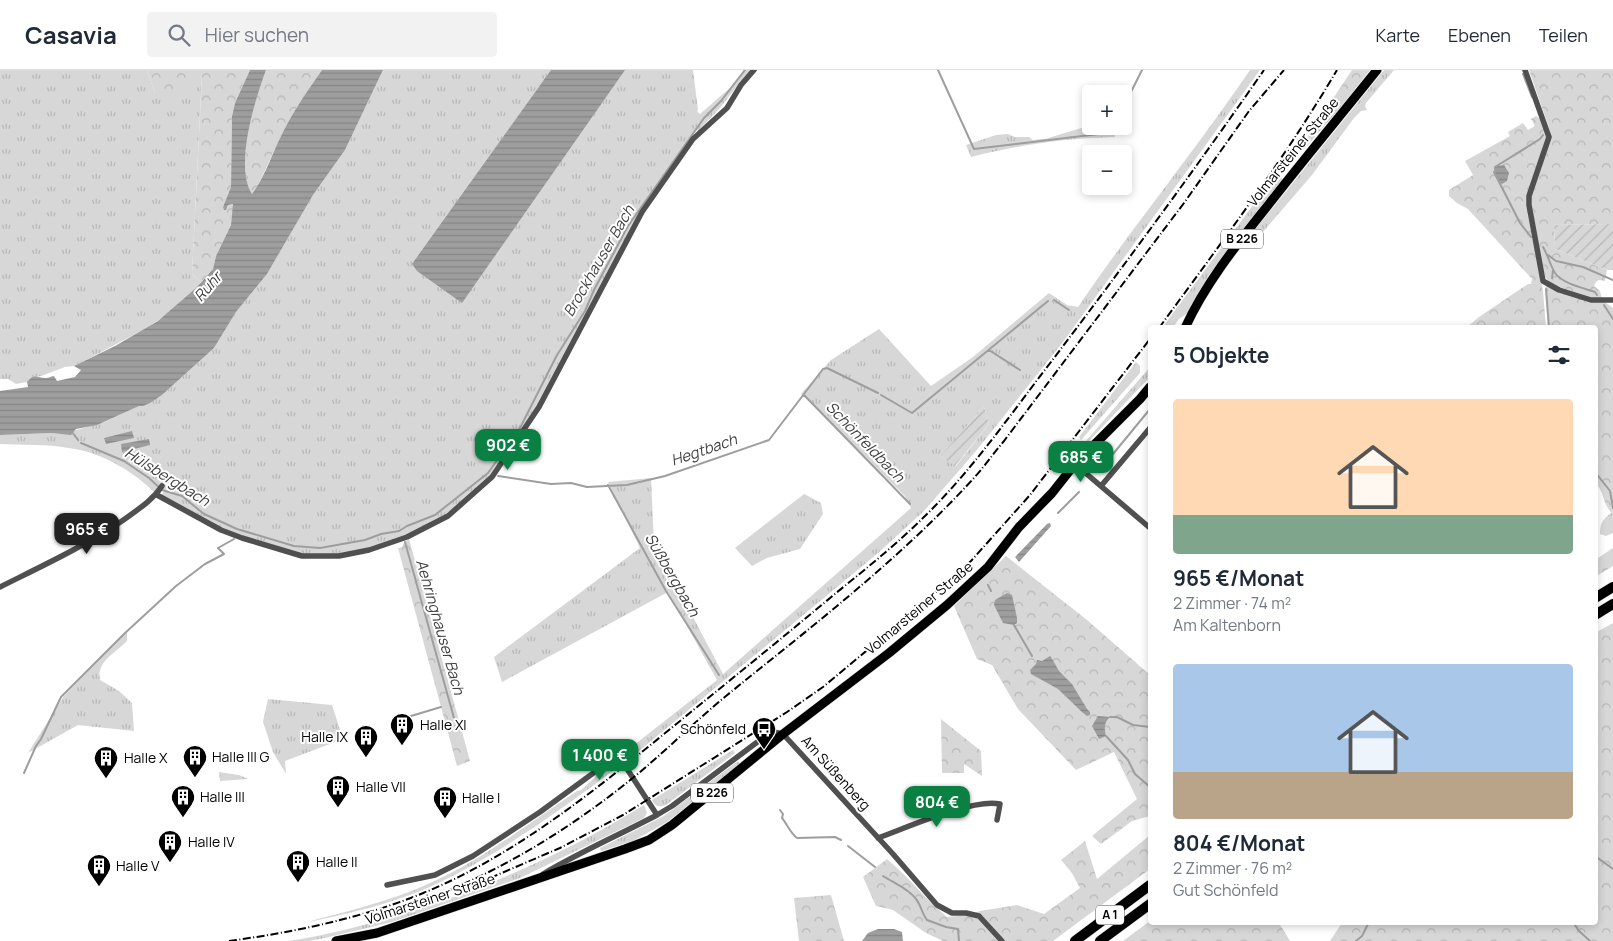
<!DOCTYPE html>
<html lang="de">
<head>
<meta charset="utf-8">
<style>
	:root { --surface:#fff; --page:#f2f2f3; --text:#1f2937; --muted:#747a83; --line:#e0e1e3; --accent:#0b8043 }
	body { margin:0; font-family:Manrope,sans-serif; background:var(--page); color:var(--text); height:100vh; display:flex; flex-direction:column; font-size:19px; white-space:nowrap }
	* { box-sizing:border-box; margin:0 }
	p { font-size:16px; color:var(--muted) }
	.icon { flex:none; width:28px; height:28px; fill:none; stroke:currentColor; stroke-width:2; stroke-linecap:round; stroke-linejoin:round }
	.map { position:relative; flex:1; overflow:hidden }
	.details { position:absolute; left:1148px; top:255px; width:450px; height:600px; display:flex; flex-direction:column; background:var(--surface); border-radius:5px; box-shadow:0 2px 8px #0003 }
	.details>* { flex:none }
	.controls { position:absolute; left:1082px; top:15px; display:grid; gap:10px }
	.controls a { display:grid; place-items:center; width:50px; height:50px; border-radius:5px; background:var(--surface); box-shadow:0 2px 8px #0003; font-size:25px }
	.price { position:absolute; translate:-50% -42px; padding:0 11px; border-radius:10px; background:var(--accent); color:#fff; font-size:16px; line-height:32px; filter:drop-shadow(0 1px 2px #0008) }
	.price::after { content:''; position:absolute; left:50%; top:30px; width:15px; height:11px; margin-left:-8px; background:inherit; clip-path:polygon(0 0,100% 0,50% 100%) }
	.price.on { background:#222; color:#fff }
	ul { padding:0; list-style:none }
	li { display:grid; align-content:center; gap:10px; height:265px; padding:0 25px }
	li span { display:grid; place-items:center; height:155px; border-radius:5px; color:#555 }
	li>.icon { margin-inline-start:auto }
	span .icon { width:90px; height:90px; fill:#fffc; stroke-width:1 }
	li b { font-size:21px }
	h2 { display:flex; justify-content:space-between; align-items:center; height:60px; padding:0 25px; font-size:21px }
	header { display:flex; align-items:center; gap:30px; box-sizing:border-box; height:70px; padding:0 25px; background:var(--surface); border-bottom:1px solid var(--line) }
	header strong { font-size:24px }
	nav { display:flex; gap:28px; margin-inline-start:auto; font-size:18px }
	.search { width:350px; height:45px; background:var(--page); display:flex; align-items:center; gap:12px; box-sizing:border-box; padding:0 18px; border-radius:5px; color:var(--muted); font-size:19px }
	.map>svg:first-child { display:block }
</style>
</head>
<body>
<header>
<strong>Casavia</strong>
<div class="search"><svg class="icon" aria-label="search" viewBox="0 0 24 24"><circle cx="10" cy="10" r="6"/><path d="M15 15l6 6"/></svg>Hier suchen</div>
<nav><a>Karte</a><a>Ebenen</a><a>Teilen</a></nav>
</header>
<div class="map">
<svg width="1613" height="871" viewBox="0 0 1613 871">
	<defs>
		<pattern id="grass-tufts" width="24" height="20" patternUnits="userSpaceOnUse" patternTransform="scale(1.25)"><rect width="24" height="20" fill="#d7d7d7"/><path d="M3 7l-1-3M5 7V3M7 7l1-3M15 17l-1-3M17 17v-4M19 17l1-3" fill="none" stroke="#b7b7b7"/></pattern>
		<pattern id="forest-crowns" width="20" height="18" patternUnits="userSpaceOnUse" patternTransform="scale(1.25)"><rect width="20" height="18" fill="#d7d7d7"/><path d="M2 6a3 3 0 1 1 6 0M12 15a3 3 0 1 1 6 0" fill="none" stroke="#b7b7b7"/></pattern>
		<pattern id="garden-furrows" width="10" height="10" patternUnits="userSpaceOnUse" patternTransform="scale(1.25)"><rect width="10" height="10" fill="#d7d7d7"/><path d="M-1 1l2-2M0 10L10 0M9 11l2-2" fill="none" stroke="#b7b7b7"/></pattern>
		<pattern id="water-rules" width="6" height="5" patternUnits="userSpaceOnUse" patternTransform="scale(1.25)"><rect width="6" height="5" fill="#9e9e9e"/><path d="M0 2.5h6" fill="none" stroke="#868686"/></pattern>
	</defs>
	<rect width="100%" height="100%" fill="#fff"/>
	<path fill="url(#grass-tufts)" fill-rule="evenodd" d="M0,0H147L155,23L202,4L192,204L201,212C180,239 152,256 122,271C106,279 91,288 74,296L65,297L41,306L35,307L27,312L16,314L8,309H0Z
		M383,0H693L698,40L697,41L700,44L731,17L744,0H752L741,11L720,38L698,61L696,60L636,145L642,142L539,337L481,418L428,457L346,485L302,486L242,468L160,428L164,421L162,420L157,425C135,402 101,382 69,378C47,374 23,375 0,374V365L52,363L71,364L73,361L104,352L162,325L214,278L236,242L267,204L313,125L345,80Z
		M1250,0H1260L1063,272L976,381L924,441L877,484L627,691L625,686V682L717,610L668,522L502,612L494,587L640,478L608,412L651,408L654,473L723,604L911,438L905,426L801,324L831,290L879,259L931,316L973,287L1049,223L1067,235L1078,237C1133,156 1195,81 1250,0ZM984,337L989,354L956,396L940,386Z
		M1384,0H1394L1366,33L1365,36L1367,40L1361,41L1354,48L1312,105L1256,170L1250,166Z
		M1091,55L1115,56V67C1066,68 1019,75 971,87L966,75L996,65L1008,64L1015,67H1029L1033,70L1045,69Z
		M1276,104L1283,109L1229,177L1207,208L1189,242L1179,249L1173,257L1162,258Z
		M1136,292L1140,296V303L1081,370L1079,367Z
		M1150,297V307L1086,374L1085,372Z
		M804,424L821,433L823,444L800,479L767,488L752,496L735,478Z
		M1611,443L1613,444V463L1606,466L1600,464C1600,453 1603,449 1611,443Z
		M127,561V571C116,583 96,591 100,610L119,621L132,633L134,661L78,655L28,683L64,626Z
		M268,629L332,635L343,669L285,691L286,704L273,682L263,652Z
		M733,680L735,683L666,735C659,738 655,736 652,730Z
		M738,691L740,694L667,752L633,771L601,781L600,778L664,746Z
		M611,694H616L620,696C559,740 500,785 432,816C392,834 347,844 304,853C346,841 389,832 428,814C481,791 529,753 577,721L581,720L604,699Z
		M219,702L239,705L248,709L220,711Z
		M644,735L647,743L644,748L520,808L392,852L325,868L309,871H290C415,849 537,801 644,735Z"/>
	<path fill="url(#forest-crowns)" d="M147,0H250L235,33L232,46L231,117L223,137L227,138L228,135L234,134L231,155L216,186L213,199L201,212L192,204L202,5L167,27L155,23Z
		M266,0H322C308,20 294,40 283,62C272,83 265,104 252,125C234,96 254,30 266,0Z
		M1352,0H1370L1339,39L1302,82L1299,80Z
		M1529,0H1613V154L1554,155L1555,179L1607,200L1605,211L1599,210L1596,212L1594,216L1600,221L1602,229C1586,228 1552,221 1544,205L1536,170L1531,127L1551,64Z
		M1536,46L1542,50L1547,65L1527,126L1543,221L1546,257H1467L1479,247L1528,214H1531L1532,209L1468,139L1457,133L1449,126V120L1473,105L1465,91L1510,66L1508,62L1523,53L1528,60L1535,56L1531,49Z
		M1547,215L1605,232L1613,238V444C1602,435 1605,421 1595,413V258L1548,257L1545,219Z
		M409,469L470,691L457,696L398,478L402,477L404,472Z
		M1613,478V496L1595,507V490Z
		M1006,486L1087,550L1150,605V746L1132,751L1101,774L1092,766L1137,729L1114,682L1076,700L1018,639L992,595L977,589L954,536Z
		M1613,553V871H1330L1342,853L1595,852V563Z
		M941,649L981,681L982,706L964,694V703H942Z
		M1150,765V799L1053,871H943L926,863L893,840L876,836L863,807L887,789C909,807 925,829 947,847L968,845L980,841L1017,835L1044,844L1080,818L1072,803L1061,790L1085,771L1097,809Z
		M831,825L844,871H799L794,828Z
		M1150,851V852L1279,853L1290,871H1123Z"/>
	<path fill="url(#garden-furrows)" d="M1613,154V200H1607L1555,179L1554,155Z
		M984,337L989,354L955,396L940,386Z"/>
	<path fill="url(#water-rules)" d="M250,0H266C255,30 234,96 252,124C266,105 272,83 283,62C294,40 308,20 322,0H383L345,80L313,125L267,204L236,242L214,278L162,325L150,333L143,336H139L97,355L76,359L71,365L52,363L0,365V321L28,317L27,312C35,303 37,308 46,308C49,308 52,306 54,306L57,311L75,307L81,300L74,296L115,276L158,251L196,218L213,199L216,186L231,155L233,134L228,135L226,140H224L223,137L231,117L232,46L235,33Z
		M551,0H625L462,233L417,201L412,194Z
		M1504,95L1509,103L1507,111L1502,114C1497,111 1494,104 1494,98L1496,96Z
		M132,361L134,368L106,374L104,368Z
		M149,369L150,375L122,382L121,374Z
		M1050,453L1051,456L1019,492L1015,487L1047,454Z
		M1007,523L1012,525L1017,548V553L1014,555L1003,553L994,535L995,530Z
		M1050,586L1051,587L1059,601L1072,614L1087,639L1090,642V645L1087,646L1082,642L1058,619L1031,604L1030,600L1036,594L1037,590L1042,591Z
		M1098,646L1110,647C1104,652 1104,658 1106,666L1099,669L1092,656Z
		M878,859H894L902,862L903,871H862L868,863Z"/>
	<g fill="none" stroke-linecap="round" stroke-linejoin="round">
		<path stroke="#9e9e9e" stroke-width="2" d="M938,0L974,79L1115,62V56
			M1523,4L1532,27
			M1124,36L1142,0
			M1495,97L1540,69L1543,65
			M1494,102L1520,153L1531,167
			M1543,177C1548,185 1550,195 1555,203C1563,214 1583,218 1595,222L1597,225
			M1548,185L1556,191L1583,197L1613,210
			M1552,208L1553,200
			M1546,219L1549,258
			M1054,230L1069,240
			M1604,235L1613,249
			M989,280L1020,300
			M804,325L910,434
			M881,325L912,343L1048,231
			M72,362L78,370
			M81,373L124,391L149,408L162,420L182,426L204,444L237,459L294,476L320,478L365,470L381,464L399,461L407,456L435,445L488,403L520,358L557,285L585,241L594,220L628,156L704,48L721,31L745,0
			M1104,395L1150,339
			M1595,402L1610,421L1613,438
			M498,406L551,414L571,413L587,417L627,415L665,406L769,370L823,299L827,298L878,323
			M608,415L666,521L719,605
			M1058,443L1079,422
			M405,472L454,648
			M988,515L991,521
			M1014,555L1032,586
			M411,646L441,637
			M1110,647H1117L1133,655L1150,657
			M1106,666L1128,690L1135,704L1150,717
			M24,703L36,676L41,669L61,627L124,564L176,516L205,494L224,484L218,478L234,469
			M780,740L783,744L782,748C787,754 791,764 797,768L835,767L841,770
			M848,776L875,797
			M1595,786L1613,799
			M883,806C894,813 909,819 916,829C921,835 922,844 927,850L946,857L958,859L959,871
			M1573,852L1579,861L1590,871
			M1356,871L1362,866L1369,852"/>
		<g stroke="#dbdbdb" stroke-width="10">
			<path id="primary" d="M1185,258C1206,212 1238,173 1269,134C1304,89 1341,45 1377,0
				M336,871L377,863L625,779L649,770L672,755L783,664L889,583L947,535L988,497L1019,457L1052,423L1075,394L1140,329L1150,317"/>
		</g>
		<g stroke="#dbdbdb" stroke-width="11">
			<path id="motorway" d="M1595,528L1613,517
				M1595,545L1613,534
				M1075,871L1150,815
				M1100,871L1150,834"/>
		</g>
		<path stroke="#505050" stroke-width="5.5" d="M1525,0L1549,67L1529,126V135L1543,211L1559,220L1591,230H1613
			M1075,394L1150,458
			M1101,416L1150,358
			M157,425L221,460L242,468L302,486H339L369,480L407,467L448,446L492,407L539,337L642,142L693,69L727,38L741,15L754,0
			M0,517C42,496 83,477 122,451C137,440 152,431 162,416
			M878,768C906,758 973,728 1000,734L997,750
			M543,804C580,782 619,765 657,745
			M387,815L435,805L473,786L540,742L618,685L657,745L672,736L768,664L774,662L783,664L893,784L937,835L952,843H966L979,846L1002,871"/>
		<use href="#primary" stroke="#000" stroke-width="9"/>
		<use href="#motorway" stroke="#000" stroke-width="10"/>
		<path stroke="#000" stroke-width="2" stroke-dasharray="8 2.5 1 2.5" stroke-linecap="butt" d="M1159,258C1221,173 1284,90 1337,0
			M490,808L560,778L623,745L787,642L823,617L919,537L971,491L1030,425L1150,269
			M424,830C498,803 568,760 629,711C663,684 693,653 726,626C811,557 899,490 973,409C984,397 993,384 1004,371L1184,133L1249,41L1284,0
			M229,871C302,861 377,845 444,814C541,769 624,696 707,629C750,594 793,559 836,523C867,498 898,473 926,445C974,398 1013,341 1054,288C1126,193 1196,98 1264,0"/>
	</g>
	<defs>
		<g id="building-pin" transform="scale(1.25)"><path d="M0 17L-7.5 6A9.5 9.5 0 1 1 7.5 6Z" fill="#000" stroke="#fff"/><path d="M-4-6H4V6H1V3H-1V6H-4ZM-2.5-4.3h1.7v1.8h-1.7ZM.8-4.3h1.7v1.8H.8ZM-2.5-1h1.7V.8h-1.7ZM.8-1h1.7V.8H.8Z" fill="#fff"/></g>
		<g id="bus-pin" transform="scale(1.25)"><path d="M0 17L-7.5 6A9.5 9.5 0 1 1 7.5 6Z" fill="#000" stroke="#fff"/><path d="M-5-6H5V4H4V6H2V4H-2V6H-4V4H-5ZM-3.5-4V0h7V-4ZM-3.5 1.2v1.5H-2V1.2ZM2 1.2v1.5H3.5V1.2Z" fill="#fff"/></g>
	</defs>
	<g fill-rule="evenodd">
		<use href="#building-pin" x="402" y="655"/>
		<use href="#bus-pin" x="764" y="659"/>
		<use href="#building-pin" x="366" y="667"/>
		<use href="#building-pin" x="195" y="687"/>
		<use href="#building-pin" x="106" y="688"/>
		<use href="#building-pin" x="338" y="717"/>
		<use href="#building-pin" x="183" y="727"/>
		<use href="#building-pin" x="445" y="728"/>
		<use href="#building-pin" x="170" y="772"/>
		<use href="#building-pin" x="298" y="792"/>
		<use href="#building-pin" x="99" y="796"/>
	</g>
	<g text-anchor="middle" stroke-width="4" stroke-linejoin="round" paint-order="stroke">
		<g fill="#fff" stroke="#4c4c4c" stroke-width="1">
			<rect x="1221" y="159.5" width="42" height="19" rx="4"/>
			<rect x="691" y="713.5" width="42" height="19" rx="4"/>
			<rect x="1096" y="835.5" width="28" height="19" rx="4"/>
		</g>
		<g font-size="12" font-weight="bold" fill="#000">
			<text x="1242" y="173">B 226</text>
			<text x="712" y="727">B 226</text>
			<text x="1110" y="849">A 1</text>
		</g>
		<g font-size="14" fill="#000" stroke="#fff">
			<text transform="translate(1293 82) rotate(-51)" y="5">Volmarsteiner Straße</text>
			<text transform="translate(919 538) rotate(-40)" y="5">Volmarsteiner Straße</text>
			<text transform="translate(836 703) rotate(48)" y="5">Am Süßenberg</text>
			<text transform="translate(430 829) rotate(-18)" y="5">Volmarsteiner Straße</text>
		</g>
		<g font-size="14" fill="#000" stroke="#fff" text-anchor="start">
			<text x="420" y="660">Halle XI</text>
			<text x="746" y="664" text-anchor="end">Schönfeld</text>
			<text x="348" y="672" text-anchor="end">Halle IX</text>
			<text x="212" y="692">Halle III G</text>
			<text x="124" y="693">Halle X</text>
			<text x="356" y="722">Halle VII</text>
			<text x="200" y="732">Halle III</text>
			<text x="462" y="733">Halle I</text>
			<text x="188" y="777">Halle IV</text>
			<text x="316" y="797">Halle II</text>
			<text x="116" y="801">Halle V</text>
		</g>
		<g font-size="15" font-style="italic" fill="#3f3f3f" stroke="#fff">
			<text transform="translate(599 191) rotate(-60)" y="5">Brockhauser Bach</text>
			<text transform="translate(208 217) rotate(-49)" y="5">Ruhr</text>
			<text transform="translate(865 372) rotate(46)" y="5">Schönfeldbach</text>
			<text transform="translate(704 380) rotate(-19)" y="5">Hegtbach</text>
			<text transform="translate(167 407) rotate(32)" y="5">Hülsbergbach</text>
			<text transform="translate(672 505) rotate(60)" y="5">Süßbergbach</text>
			<text transform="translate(440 557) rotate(74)" y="5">Aehringhauser Bach</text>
		</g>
	</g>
</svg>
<div class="controls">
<a>+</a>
<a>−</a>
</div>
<b class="price" style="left:508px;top:401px">902 €</b>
<b class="price" style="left:1081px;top:413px">685 €</b>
<b class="price on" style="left:87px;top:485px">965 €</b>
<b class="price" style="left:600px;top:711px">1 400 €</b>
<b class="price" style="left:937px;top:758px">804 €</b>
<section class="details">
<h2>5 Objekte<svg class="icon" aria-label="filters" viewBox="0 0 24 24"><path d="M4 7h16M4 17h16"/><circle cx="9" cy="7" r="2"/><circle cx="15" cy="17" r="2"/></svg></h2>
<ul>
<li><span style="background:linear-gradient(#ffd9b3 75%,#7fa58c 0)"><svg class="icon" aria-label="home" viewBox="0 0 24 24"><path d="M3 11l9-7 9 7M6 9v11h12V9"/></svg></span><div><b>965 €/Monat</b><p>2 Zimmer · 74 m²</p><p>Am Kaltenborn</p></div></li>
<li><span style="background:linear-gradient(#a9c7e8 70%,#b9a48a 0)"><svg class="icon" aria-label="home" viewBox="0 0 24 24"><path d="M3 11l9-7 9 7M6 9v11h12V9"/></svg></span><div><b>804 €/Monat</b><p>2 Zimmer · 76 m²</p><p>Gut Schönfeld</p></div></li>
</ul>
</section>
</div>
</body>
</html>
